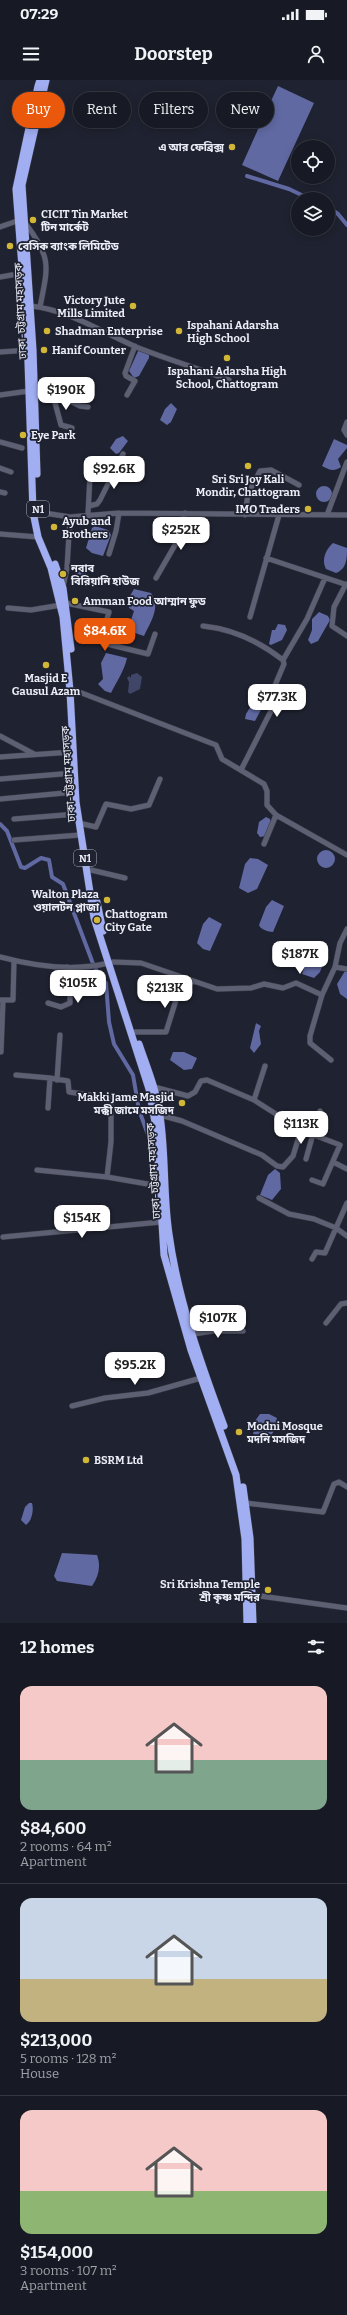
<!DOCTYPE html>
<html lang="en">
<head>
<meta charset="utf-8">
<style>
	:root { --surface:#171a24; --page:#20232c; --text:#f1f3f6; --muted:#9ea1a6; --line:#363841; --accent:#ea580c }
	body { margin:0; font-family:Bitter,"Noto Sans Bengali",serif; background:var(--page); color:var(--text); height:100vh; display:flex; flex-direction:column; font-size:15px; white-space:nowrap }
	* { box-sizing:border-box; margin:0 }
	p { font-size:13px; color:var(--muted) }
	.icon { flex:none; width:22px; height:22px; fill:none; stroke:currentColor; stroke-width:2; stroke-linecap:round; stroke-linejoin:round }
	.map { position:relative; height:1543px; overflow:hidden }
	.panel { display:flex; flex-direction:column; background:var(--surface); flex:1 }
	.panel>* { flex:none }
	.top-card { position:absolute; left:12px; top:12px; width:323px; height:36px; display:flex; gap:8px }
	.controls { position:absolute; left:291px; top:60px; display:grid; gap:8px }
	.controls a { display:grid; place-items:center; width:44px; height:44px; border-radius:50%; background:var(--surface); box-shadow:0 2px 10px #0003,0 0 0 1px var(--line); font-size:20px }
	.price { position:absolute; translate:-50% -34px; padding:0 9px; border-radius:8px; background:#fff; color:#222; font-size:13px; line-height:26px; filter:drop-shadow(0 1px 2px #0008) }
	.price::after { content:''; position:absolute; left:50%; top:24px; width:12px; height:9px; margin-left:-6px; background:inherit; clip-path:polygon(0 0,100% 0,50% 100%) }
	.price.active { background:var(--accent); color:#fff }
	ul { padding:0; list-style:none }
	li { display:grid; align-content:center; gap:8px; height:212px; padding:0 20px }
	li+li { border-top:1px solid var(--line) }
	li span { display:grid; place-items:center; height:124px; border-radius:12px; color:#555 }
	li>.icon { margin-inline-start:auto }
	span .icon { width:72px; height:72px; fill:#fffc; stroke-width:1 }
	li b { font-size:17px }
	h2 { display:flex; justify-content:space-between; align-items:center; height:48px; padding:0 20px; font-size:17px }
	.tag { padding:0 14px; border-radius:18px; background:var(--surface); box-shadow:0 2px 10px #0003,0 0 0 1px var(--line); font-size:14px; line-height:36px }
	.tag.active { background:var(--accent); color:#fff }
	.status { display:flex; justify-content:space-between; align-items:center; height:28px; padding:0 20px; background:var(--surface); direction:ltr }
	.status svg { height:11px; fill:currentColor }
	header { display:flex; justify-content:space-between; align-items:center; height:52px; padding:0 20px; background:var(--surface); font-size:18px; font-weight:700 }
	.map>svg:first-child { display:block }
</style>
</head>
<body>
<div class="status"><b>07:29</b><svg viewBox="0 0 49 12"><path d="M0 12V9h3v3zM5 12V6h3v6zM10 12V3h3v9zM15 12V0h3v12zM26 1h20v11H26zM47 4h2v5h-2z"/></svg></div>
<header><svg class="icon" aria-label="menu" viewBox="0 0 24 24"><path d="M4 6h16M4 12h16M4 18h16"/></svg>Doorstep<svg class="icon" aria-label="person" viewBox="0 0 24 24"><circle cx="12" cy="8" r="4"/><path d="M4 21q1-7 8-7t8 7"/></svg></header>
<div class="map">
<svg width="347" height="1543" viewBox="0 0 347 1543">
	<rect width="100%" height="100%" fill="#1f2230"/>
	<path fill="#404667" d="M137,593L142,597L140,609L130,614L128,612L129,602L127,598L129,596L131,598V595Z"/>
	<path fill="#6069a2" d="M278,6L314,23L278,101L242,85L259,47L264,45L267,39L264,36Z
		M139,269L149,275V278L139,296L134,298L129,291Z
		M171,323L177,329L171,342L167,345L160,340L165,329Z
		M123,356L128,361L119,373L116,374L110,368L116,359Z
		M334,359L347,365V368L338,379L341,387C334,392 329,390 322,386Z
		M316 414a8 8 0 1 1 16 0a8 8 0 1 1-16 0Z
		M95,446L108,450L111,455L103,476L92,473L86,468L92,448Z
		M333,463L347,468C347,478 347,489 336,493L326,489C321,480 326,469 333,463Z
		M81,484L88,487L84,501L78,499L75,495V490Z
		M134,509L151,513C161,527 151,541 144,556L132,552L129,546L134,531L129,528L128,519Z
		M319,532L328,536L330,540L318,561L311,564L308,560L312,550V539Z
		M278,544L285,545L287,550L282,560L271,565L269,564L272,550H275Z
		M106,573L127,578C125,589 116,603 111,613L105,611L98,604L103,599L101,583Z
		M254,621L263,626L255,641L245,639L246,634Z
		M266,737L270,739L271,744L266,756L260,757L257,753L259,742Z
		M317 779a9 9 0 1 1 18 0a9 9 0 1 1-18 0Z
		M250,778L258,779L268,785L257,809L248,813L239,808L245,784Z
		M272,820L284,826L273,852C268,852 260,849 259,845L266,827Z
		M209,837L222,844L210,871L203,869L197,863L203,844Z
		M313,869L327,874L320,892L314,898L302,894L308,877Z
		M345,891H347V919L340,914L337,904Z
		M256,943L261,946L259,951L261,964L254,973L250,968Z
		M173,972H184L197,978L192,989L184,990L170,980Z
		M275,1089L280,1093L281,1109L272,1120L260,1115L268,1095Z
		M260,1334H269L277,1338L274,1351L268,1360L259,1358L253,1355L255,1341Z
		M29,1423H32C34,1430 32,1441 26,1445L21,1440L25,1427Z
		M62,1473L97,1475C101,1486 99,1496 92,1506L57,1501L54,1496Z"/>
	<g fill="none" stroke-linecap="round" stroke-linejoin="round">
		<path stroke="#6069a2" stroke-width="4" d="M247,96L289,109L310,119
			M328,127L338,134L347,145
			M0,744L7,751L21,787L25,788L41,778L49,780L52,797L63,804L92,881L98,894L106,903L109,942L114,964L133,995L139,1030L151,1063"/>
		<g stroke="#3b3d49" stroke-width="6">
			<path id="minor" d="M26,144C52,179 48,186 40,227
				M0,147L20,140
				M0,197L23,193
				M31,226C68,230 100,251 134,266C165,279 198,288 229,300
				M0,272L30,270
				M34,313L45,314L54,319H66L80,326L88,327
				M0,315L29,311
				M127,315L135,301L126,296L125,293L135,266
				M54,319L61,345L72,348
				M347,342L344,350L347,355
				M0,362L22,368
				M0,388L11,392
				M0,412L5,413
				M89,426L97,424L100,420L123,374
				M38,432L70,437L119,433L347,435
				M88,434L90,396
				M245,435L248,414L260,391L271,390L299,405
				M327,435L347,382
				M0,454L38,457
				M109,474L116,451L119,433
				M266,478L347,505
				M156,498L175,465L185,433
				M346,504L334,527L332,546L347,556
				M63,507L67,488L70,437
				M66,523L109,532L101,560L103,563L148,574L155,554
				M8,528L31,530L61,525
				M250,537L279,435
				M203,546C232,549 260,562 283,580
				M74,610L216,665L222,679L264,704L267,711V725L276,735L347,775
				M0,656L34,674
				M0,677L72,672
				M241,690L274,625L275,621L273,610L284,584L283,580L307,539L325,498
				M0,699L74,693
				M0,719L75,712
				M14,739L77,734
				M83,744L96,747L106,724L131,729L149,725L160,699
				M14,760L80,755
				M264,764L276,735
				M91,790L125,798
				M0,877C34,886 74,892 108,883
				M113,882L141,883L217,909L251,908L264,904L283,908L296,903L322,915L310,956V963L331,980
				M335,887L347,889
				M322,915L335,887L340,863L347,849
				M1,920H13L14,881
				M48,923L61,927L70,923V902L67,887
				M135,952H166L176,920L192,901
				M1,972L3,920
				M16,995L50,998
				M57,1000L60,955
				M154,1007L188,1016L195,1012L201,1001L207,1000L254,1020L301,1050L293,1076L283,1087L277,1086L262,1075L182,1041L160,1035
				M254,1020L265,986
				M48,1028L50,998L68,1001L69,1012L111,1018V1062L107,1097
				M301,1050L340,1065L323,1104L312,1100
				M310,1053L320,1031
				M306,1079L313,1054
				M333,1082L347,1089
				M37,1090L107,1097L159,1106
				M259,1118L289,1134L314,1139L336,1148L347,1123
				M3,1157L161,1142
				M312,1179L316,1172L325,1173L336,1148L347,1156
				M326,1243L341,1224L347,1223
				M193,1254L213,1251H243
				M72,1326L105,1318L148,1313L201,1298
				M246,1423L323,1432L334,1404L339,1402L347,1407
				M253,1515L347,1528"/>
		</g>
		<g stroke="#3b3d49" stroke-width="8">
			<path id="highway" d="M45,3L40,0L38,6L16,109L27,252L33,432L38,457L51,488L63,537L70,611L76,722L94,838L149,1009L156,1048L164,1175L191,1270L236,1395L245,1459L247,1543
				M37,394L33,270L22,105L46,0
				M55,484L63,508L71,569
				M97,822L103,851
				M139,964C147,988 157,1011 160,1036C166,1075 163,1115 169,1154C178,1220 201,1284 224,1346
				M243,1407L250,1458L253,1543"/>
		</g>
		<use href="#minor" stroke="#5d6072" stroke-width="5"/>
		<use href="#highway" stroke="#a2aef2" stroke-width="7"/>
	</g>
	<g fill="#d2b635" stroke="#1f2230" stroke-width="1.5">
		<circle cx="232" cy="67" r="4"/>
		<circle cx="33" cy="140" r="4"/>
		<circle cx="10" cy="166" r="4"/>
		<circle cx="133" cy="226" r="4"/>
		<circle cx="47" cy="251" r="4"/>
		<circle cx="179" cy="251" r="4"/>
		<circle cx="44" cy="270" r="4"/>
		<circle cx="227" cy="278" r="4"/>
		<circle cx="23" cy="355" r="4"/>
		<circle cx="248" cy="386" r="4"/>
		<circle cx="308" cy="429" r="4"/>
		<circle cx="54" cy="447" r="4"/>
		<circle cx="63" cy="494" r="4"/>
		<circle cx="75" cy="521" r="4"/>
		<circle cx="46" cy="585" r="4"/>
		<circle cx="107" cy="820" r="4"/>
		<circle cx="97" cy="840" r="4"/>
		<circle cx="182" cy="1023" r="4"/>
		<circle cx="239" cy="1352" r="4"/>
		<circle cx="86" cy="1380" r="4"/>
		<circle cx="268" cy="1510" r="4"/>
	</g>
	<g text-anchor="middle" stroke-width="3.5" stroke-linejoin="round" paint-order="stroke">
		<g fill="#1f2230" stroke="#aeb0bb" stroke-width="1">
			<rect x="27" y="421" width="22" height="16" rx="3"/>
			<rect x="74" y="770" width="22" height="16" rx="3"/>
		</g>
		<g font-size="10" font-weight="bold" fill="#ebedf7">
			<text x="38" y="433">N1</text>
			<text x="85" y="782">N1</text>
		</g>
		<g font-size="11" font-weight="bold" fill="#ebedf7" stroke="#1f2230" text-anchor="start">
			<text x="224" y="71" text-anchor="end">এ আর ফেব্রিক্স</text>
			<text x="41" y="138">CICIT Tin Market<tspan x="41" dy="13">টিন মার্কেট</tspan></text>
			<text x="18" y="170">বেসিক ব্যাংক লিমিটেড</text>
			<text x="125" y="224" text-anchor="end">Victory Jute<tspan x="125" dy="13">Mills Limited</tspan></text>
			<text x="187" y="249">Ispahani Adarsha<tspan x="187" dy="13">High School</tspan></text>
			<text x="55" y="255">Shadman Enterprise</text>
			<text x="52" y="274">Hanif Counter</text>
			<text x="227" y="295" text-anchor="middle">Ispahani Adarsha High<tspan x="227" dy="13">School, Chattogram</tspan></text>
			<text x="31" y="359">Eye Park</text>
			<text x="248" y="403" text-anchor="middle">Sri Sri Joy Kali<tspan x="248" dy="13">Mondir, Chattogram</tspan></text>
			<text x="300" y="433" text-anchor="end">IMO Traders</text>
			<text x="62" y="445">Ayub and<tspan x="62" dy="13">Brothers</tspan></text>
			<text x="71" y="492">নবাব<tspan x="71" dy="13">বিরিয়ানি হাউজ</tspan></text>
			<text x="83" y="525">Amman Food আম্মান ফুড</text>
			<text x="46" y="602" text-anchor="middle">Masjid E<tspan x="46" dy="13">Gausul Azam</tspan></text>
			<text x="99" y="818" text-anchor="end">Walton Plaza<tspan x="99" dy="13">ওয়ালটন প্লাজা</tspan></text>
			<text x="105" y="838">Chattogram<tspan x="105" dy="13">City Gate</tspan></text>
			<text x="174" y="1021" text-anchor="end">Makki Jame Masjid<tspan x="174" dy="13">মক্কী জামে মসজিদ</tspan></text>
			<text x="247" y="1350">Modni Mosque<tspan x="247" dy="13">মদনি মসজিদ</tspan></text>
			<text x="94" y="1384">BSRM Ltd</text>
			<text x="260" y="1508" text-anchor="end">Sri Krishna Temple<tspan x="260" dy="13">শ্রী কৃষ্ণ মন্দির</tspan></text>
		</g>
		<g font-size="11" fill="#ebedf7" stroke="#1f2230">
			<text transform="translate(20 231) rotate(-93)" y="4">ঢাকা-চট্টগ্রাম মহাসড়ক</text>
			<text transform="translate(68 694) rotate(-94)" y="4">ঢাকা-চট্টগ্রাম মহাসড়ক</text>
			<text transform="translate(153 1091) rotate(-94)" y="4">ঢাকা-চট্টগ্রাম মহাসড়ক</text>
		</g>
	</g>
</svg>
<div class="controls">
<a><svg class="icon" aria-label="locate" viewBox="0 0 24 24"><circle cx="12" cy="12" r="6"/><path d="M12 2v4M12 18v4M2 12h4M18 12h4"/></svg></a>
<a><svg class="icon" aria-label="layers" viewBox="0 0 24 24"><path d="M12 4l9 5-9 5-9-5zM3 14l9 5 9-5"/></svg></a>
</div>
<b class="price" style="left:66px;top:331px">$190K</b>
<b class="price" style="left:114px;top:410px">$92.6K</b>
<b class="price" style="left:181px;top:471px">$252K</b>
<b class="price active" style="left:105px;top:572px">$84.6K</b>
<b class="price" style="left:277px;top:638px">$77.3K</b>
<b class="price" style="left:300px;top:895px">$187K</b>
<b class="price" style="left:78px;top:924px">$105K</b>
<b class="price" style="left:165px;top:929px">$213K</b>
<b class="price" style="left:301px;top:1065px">$113K</b>
<b class="price" style="left:82px;top:1159px">$154K</b>
<b class="price" style="left:218px;top:1259px">$107K</b>
<b class="price" style="left:135px;top:1306px">$95.2K</b>
<div class="top-card">
<a class="tag active">Buy</a>
<a class="tag">Rent</a>
<a class="tag">Filters</a>
<a class="tag">New</a>
</div>
</div>
<section class="panel">
<h2>12 homes<svg class="icon" aria-label="filters" viewBox="0 0 24 24"><path d="M4 7h16M4 17h16"/><circle cx="9" cy="7" r="2"/><circle cx="15" cy="17" r="2"/></svg></h2>
<ul>
<li><span style="background:linear-gradient(#f6c9c9 60%,#7fa58c 0)"><svg class="icon" aria-label="home" viewBox="0 0 24 24"><path d="M3 11l9-7 9 7M6 9v11h12V9"/></svg></span><div><b>$84,600</b><p>2 rooms · 64 m²</p><p>Apartment</p></div></li>
<li><span style="background:linear-gradient(#c9d6e8 65%,#c2b280 0)"><svg class="icon" aria-label="home" viewBox="0 0 24 24"><path d="M3 11l9-7 9 7M6 9v11h12V9"/></svg></span><div><b>$213,000</b><p>5 rooms · 128 m²</p><p>House</p></div></li>
<li><span style="background:linear-gradient(#f6c9c9 65%,#8fb573 0)"><svg class="icon" aria-label="home" viewBox="0 0 24 24"><path d="M3 11l9-7 9 7M6 9v11h12V9"/></svg></span><div><b>$154,000</b><p>3 rooms · 107 m²</p><p>Apartment</p></div></li>
</ul>
</section>
</body>
</html>
